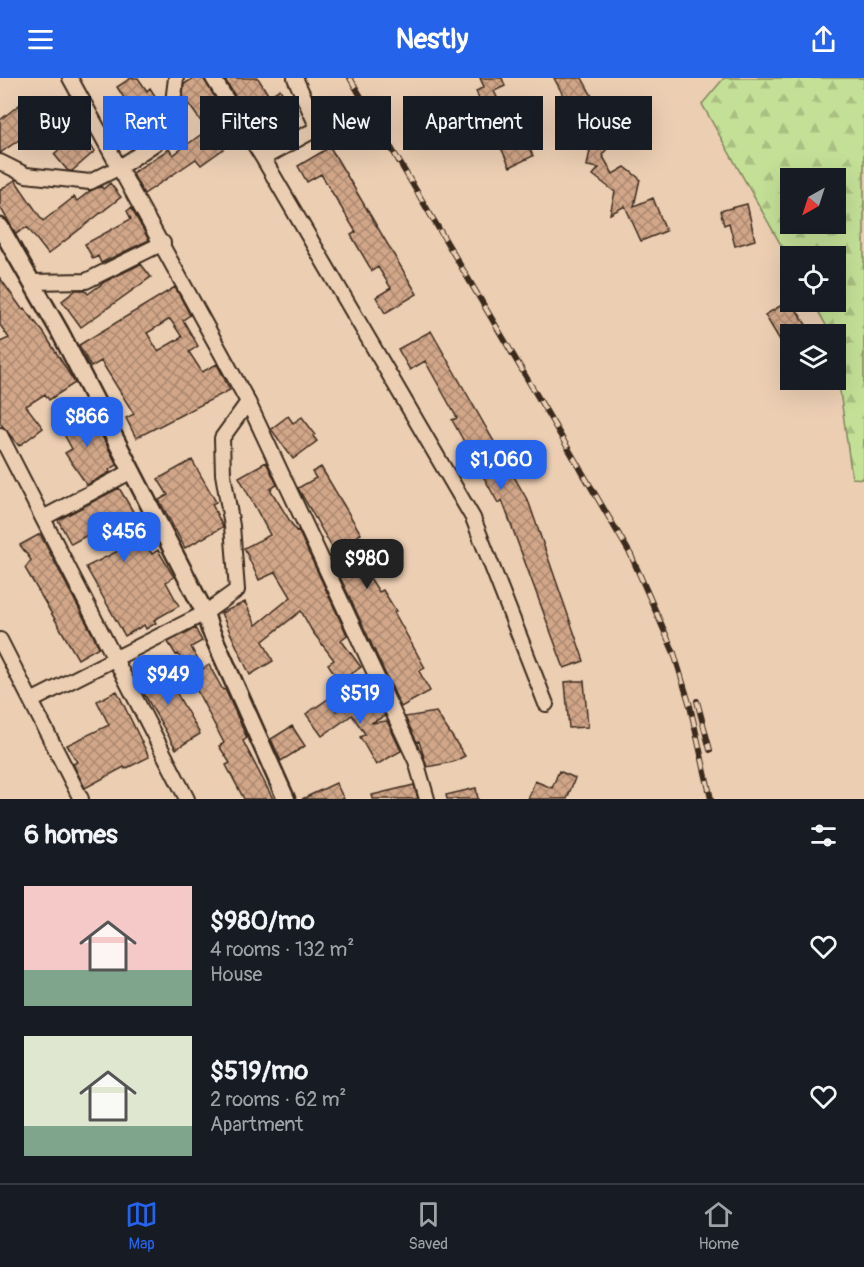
<!DOCTYPE html>
<html lang="en">
<head>
<meta charset="utf-8">
<style>
	:root { --surface:#171b24; --page:#242831; --text:#f1f3f6; --muted:#9ea1a6; --line:#363941; --accent:#2563eb }
	body { margin:0; font-family:Pangolin,sans-serif; background:var(--page); color:var(--text); height:100vh; display:flex; flex-direction:column; font-size:22px; white-space:nowrap }
	* { box-sizing:border-box; margin:0 }
	p { font-size:20px; color:var(--muted) }
	.icon { flex:none; width:33px; height:33px; fill:none; stroke:currentColor; stroke-width:2; stroke-linecap:round; stroke-linejoin:round }
	.map { position:relative; height:721px; overflow:hidden }
	.side { display:flex; flex-direction:column; background:var(--surface); flex:1 }
	.side>* { flex:none }
	.hud { position:absolute; left:18px; top:18px; width:828px; height:54px; display:flex; gap:12px }
	.needle { width:39px; rotate:219deg }
	.buttons { position:absolute; left:780px; top:90px; display:grid; gap:12px }
	.buttons a { display:grid; place-items:center; width:66px; height:66px; border-radius:0px; background:var(--surface); box-shadow:0 6px 24px #0002; font-size:30px }
	.price { position:absolute; translate:-50% -51px; padding:0 14px; border-radius:12px; background:var(--accent); color:#fff; font-size:20px; line-height:39px; filter:drop-shadow(0 2px 3px #0008) }
	.price::after { content:''; position:absolute; left:50%; top:36px; width:18px; height:14px; margin-left:-9px; background:inherit; clip-path:polygon(0 0,100% 0,50% 100%) }
	.price.current { background:#222; color:#fff }
	ul { padding:0; list-style:none }
	li { display:flex; align-items:center; gap:18px; height:150px; padding:0 24px }
	li span { display:grid; place-items:center; flex:none; width:168px; height:120px; border-radius:0px; color:#555 }
	li>.icon { margin-inline-start:auto }
	span .icon { width:72px; height:72px; fill:#fffc; stroke-width:1 }
	li b { font-size:26px }
	h2 { display:flex; justify-content:space-between; align-items:center; height:72px; padding:0 24px; font-size:26px }
	.tag { padding:0 21px; border-radius:0px; background:var(--surface); box-shadow:0 6px 24px #0002; font-size:21px; line-height:54px }
	.tag.current { background:var(--accent); color:#fff }
	header { display:flex; justify-content:space-between; align-items:center; height:78px; padding:0 24px; background:var(--accent); color:#fff; font-size:27px; font-weight:800 }
	.tabs { display:flex; justify-content:space-around; align-items:center; height:84px; border-top:2px solid var(--line); background:var(--surface); font-size:16px; color:var(--muted) }
	.tabs a { display:grid; justify-items:center; gap:3px }
	.tabs .current { color:var(--accent) }
	.map>svg:first-child { display:block }
</style>
</head>
<body>
<header><svg class="icon" aria-label="menu" viewBox="0 0 24 24"><path d="M4 6h16M4 12h16M4 18h16"/></svg>Nestly<svg class="icon" aria-label="share" viewBox="0 0 24 24"><path d="M12 15V3M7 8l5-5 5 5M5 13v7h14v-7"/></svg></header>
<div class="map">
<svg width="864" height="721" viewBox="0 0 864 721">
	<defs>
		<pattern id="forest-firs" width="22" height="20" patternUnits="userSpaceOnUse" patternTransform="scale(1.5)"><rect width="22" height="20" fill="#c4e097"/><path d="M5 1l3.5 6h-7zM16 11l3.5 6h-7z" fill="#a9c082"/></pattern>
		<pattern id="building-cross-hatch" width="8" height="8" patternUnits="userSpaceOnUse" patternTransform="scale(1.5)"><rect width="8" height="8" fill="#d2a789"/><path d="M0 0l8 8M0 8l8-8" fill="none" stroke="#ac886f"/></pattern>
	</defs>
	<rect width="100%" height="100%" fill="#eccfb3"/>
	<filter id="ink" filterUnits="userSpaceOnUse"><feTurbulence type="fractalNoise" baseFrequency=".0167" numOctaves="2"/><feDisplacementMap in="SourceGraphic" scale="12" xChannelSelector="R" yChannelSelector="G"/><feConvolveMatrix kernelMatrix="1 2 1 2 8 2 1 2 1" color-interpolation-filters="sRGB"/></filter>
	<g filter="url(#ink)">
		<path fill="url(#forest-firs)" stroke="#80855a" stroke-width="1.5" fill-rule="evenodd" d="M724,0H864V401L852,400L836,284V256H831L813,224H836V178H790V183L702,26ZM790,100H836V146H790Z"/>
		<path fill="url(#building-cross-hatch)" stroke="#3b2a1e" stroke-width="1.5" fill-rule="evenodd" d="M131,0H138L147,13L150,10L159,24L136,39L117,9Z
			M194,0H203L240,59L201,87L196,81L144,116L132,95L169,71L173,77L207,52L183,18L184,6Z
			M224,0H258L269,18L280,11L286,22L292,18L299,37L261,60Z
			M480,0H502L505,8L494,13L504,34L511,31L533,78L510,89L494,55L484,59L480,51L486,48L475,23L479,21L476,13L484,9Z
			M554,0H582L593,20L606,23L622,52L606,61L610,67L602,77L613,96L625,89L640,101L634,128L653,120L666,153L641,163L625,128L610,136L615,114L593,97L599,90L587,88L590,72L584,71L590,41L581,39L576,29L571,32Z
			M28,20L46,43L0,75V42Z
			M74,58L82,67L87,63L95,73L72,93H68L54,76Z
			M330,69L417,216L385,235L376,219L391,210L378,189L372,193L351,157L356,154L321,96L307,104L298,88Z
			M15,102L43,143L74,119L77,123L90,113L101,108L103,111L110,105L121,119L48,176L27,149L16,156L0,129V112Z
			M747,126L755,162L735,168L729,145L724,147L720,133Z
			M131,130L149,162L101,185L98,178L93,181L85,166L131,141L127,133Z
			M141,186L151,199L81,249L62,223L76,212H85L88,216L106,203Z
			M0,200L22,231L24,230L44,255L75,305L49,322L45,316L26,328L43,350L19,368L0,345V264L9,260L0,247Z
			M175,209L190,237L183,242L198,268L189,274L202,294L217,286L230,312L136,360L126,340L134,336L101,283L91,289L79,267ZM170,241L182,259L158,273L147,255Z
			M790,222L812,256H790V279L765,237Z
			M431,253L529,425L584,583L564,590L502,422L498,425L452,342L457,340L425,283L410,292L398,271Z
			M88,331L117,387L109,392L110,394L87,407L65,375L72,371L59,347Z
			M288,338L293,345L302,339L315,356L313,358L317,363L293,381L271,351Z
			M192,382L216,424L212,426L223,449L185,470L159,422L168,417L158,401Z
			M266,384L277,407L270,411L296,453L298,452L347,557L341,562L361,589L340,604L328,586L334,582L312,553L301,533L263,563L273,583L250,597L221,535L245,524L256,547L291,519L276,494L259,502L244,470L270,457L239,399Z
			M321,389L361,456L350,462L360,479L386,464L395,480L367,495L379,514L383,512L396,533L394,534L425,590L419,593L430,613L401,629L340,499L346,494L298,410L316,400L312,394Z
			M119,410L146,455L140,458L152,476L158,472L174,499L166,504L179,528L154,542L156,545L146,551L144,547L125,558L86,489L120,472L106,447L71,466L58,442Z
			M40,456L99,569L78,581L25,490L31,482L20,467Z
			M195,550L202,563L191,569L203,591L209,587L223,612L225,611L247,660L243,663L273,721H244L226,687L230,685L219,668L224,665L178,576L176,577L168,564Z
			M160,586L200,656L176,671L135,600Z
			M575,603H584L588,649L569,650L565,604Z
			M117,613L149,679L125,691L124,689L85,710L73,686L77,684L67,667L109,647L97,623Z
			M374,615L385,638L371,645L387,643L401,673L376,687L360,659L365,656L352,637L322,658L306,636L328,621L336,633L357,619L360,625Z
			M436,634L465,678L453,684L427,689L419,663L417,664L405,639Z
			M292,648L305,668L281,683L271,661Z
			M559,693L575,700L567,721H528L535,703L552,710Z
			M336,705L344,721H302Z
			M414,707L418,721H373L372,717Z
			M476,710L478,721H447L446,717Z"/>
		<g fill="none" stroke-linecap="round" stroke-linejoin="round">
			<g stroke="#3b2a1e" stroke-width="18">
				<path id="minor" d="M70,0L248,324
					M213,0L263,80L473,440L546,626
					M263,80L318,50L295,0
					M0,84L26,97L90,104L120,89L169,56L176,0
					M32,204L86,203L163,165
					M0,357L187,721
					M43,440L132,393
					M0,562L81,721
					M31,623L205,535L237,512L232,448L223,396L222,360L248,324L416,683L427,721"/>
			</g>
			<g stroke="#3b2a1e" stroke-width="21">
				<path id="tertiary" d="M0,149L60,254L205,535L210,551L286,721"/>
			</g>
			<use href="#minor" stroke="#eccfb3" stroke-width="14"/>
			<use href="#tertiary" stroke="#eccfb3" stroke-width="16"/>
			<g stroke="#3b2a1e" stroke-width="6">
				<path id="rail" d="M350,0L631,477L674,575L690,628L711,721
					M697,623L710,672"/>
			</g>
			<use href="#rail" stroke="#eccfb3" stroke-width="4" stroke-dasharray="11" stroke-linecap="butt"/>
		</g>
	</g>
</svg>
<div class="buttons">
<a><svg class="needle" viewBox="-14 -14 28 28"><path d="M0-13l5 13h-10z" fill="#e53935"/><path d="M0 13l5-13h-10z" fill="#9ea1a6"/></svg></a>
<a><svg class="icon" aria-label="locate" viewBox="0 0 24 24"><circle cx="12" cy="12" r="6"/><path d="M12 2v4M12 18v4M2 12h4M18 12h4"/></svg></a>
<a><svg class="icon" aria-label="layers" viewBox="0 0 24 24"><path d="M12 4l9 5-9 5-9-5zM3 14l9 5 9-5"/></svg></a>
</div>
<b class="price" style="left:87px;top:370px">$866</b>
<b class="price" style="left:501px;top:413px">$1,060</b>
<b class="price" style="left:124px;top:485px">$456</b>
<b class="price current" style="left:367px;top:512px">$980</b>
<b class="price" style="left:168px;top:628px">$949</b>
<b class="price" style="left:360px;top:647px">$519</b>
<div class="hud">
<a class="tag">Buy</a>
<a class="tag current">Rent</a>
<a class="tag">Filters</a>
<a class="tag">New</a>
<a class="tag">Apartment</a>
<a class="tag">House</a>
</div>
</div>
<section class="side">
<h2>6 homes<svg class="icon" aria-label="filters" viewBox="0 0 24 24"><path d="M4 7h16M4 17h16"/><circle cx="9" cy="7" r="2"/><circle cx="15" cy="17" r="2"/></svg></h2>
<ul>
<li><span style="background:linear-gradient(#f6c9c9 70%,#7fa58c 0)"><svg class="icon" aria-label="home" viewBox="0 0 24 24"><path d="M3 11l9-7 9 7M6 9v11h12V9"/></svg></span><div><b>$980/mo</b><p>4 rooms · 132 m²</p><p>House</p></div><svg class="icon" aria-label="heart" viewBox="0 0 24 24"><path d="M12 20l-8-8c-3-5 5-10 8-4 3-6 11-1 8 4z"/></svg></li>
<li><span style="background:linear-gradient(#dfe7d0 75%,#7fa58c 0)"><svg class="icon" aria-label="home" viewBox="0 0 24 24"><path d="M3 11l9-7 9 7M6 9v11h12V9"/></svg></span><div><b>$519/mo</b><p>2 rooms · 62 m²</p><p>Apartment</p></div><svg class="icon" aria-label="heart" viewBox="0 0 24 24"><path d="M12 20l-8-8c-3-5 5-10 8-4 3-6 11-1 8 4z"/></svg></li>
</ul>
</section>
<nav class="tabs">
<a class="current"><svg class="icon" aria-label="map" viewBox="0 0 24 24"><path d="M3 6l6-2 6 2 6-2v14l-6 2-6-2-6 2zM9 4v14M15 6v14"/></svg>Map</a>
<a><svg class="icon" aria-label="saved" viewBox="0 0 24 24"><path d="M7 4h10v16l-5-4-5 4z"/></svg>Saved</a>
<a><svg class="icon" aria-label="home" viewBox="0 0 24 24"><path d="M3 11l9-7 9 7M6 9v11h12V9"/></svg>Home</a>
</nav>
</body>
</html>
